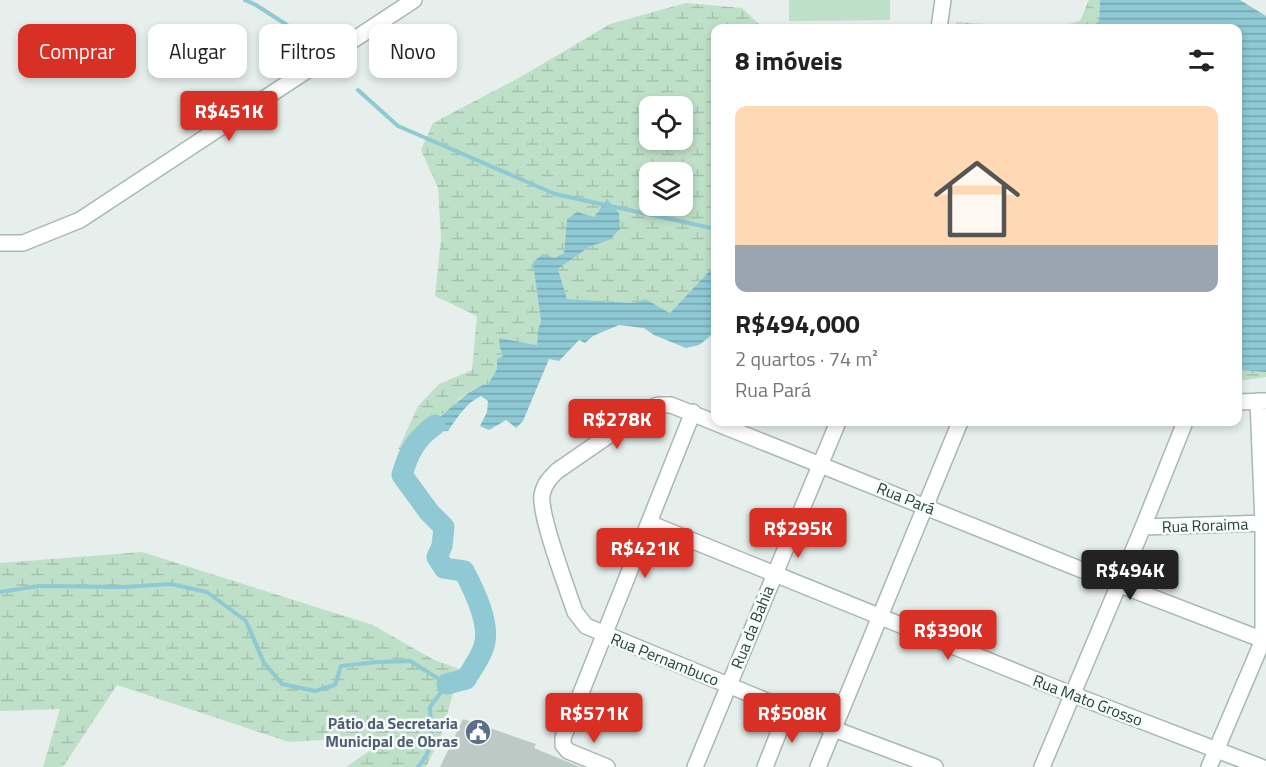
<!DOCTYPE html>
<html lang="pt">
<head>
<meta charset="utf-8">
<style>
	:root { --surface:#fff; --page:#f2f2f2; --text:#222; --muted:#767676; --accent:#d93025 }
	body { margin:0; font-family:"Titillium Web",sans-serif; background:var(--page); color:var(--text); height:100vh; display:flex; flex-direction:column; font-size:22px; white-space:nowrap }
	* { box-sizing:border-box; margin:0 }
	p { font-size:20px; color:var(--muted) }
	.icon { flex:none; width:33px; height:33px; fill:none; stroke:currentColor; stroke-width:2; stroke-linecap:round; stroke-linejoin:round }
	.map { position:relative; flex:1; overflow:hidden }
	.sheet { position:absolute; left:711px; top:24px; width:531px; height:402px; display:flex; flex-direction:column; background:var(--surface); border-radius:12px; box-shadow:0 3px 9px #0003 }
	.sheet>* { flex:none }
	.top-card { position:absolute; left:18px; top:24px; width:570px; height:54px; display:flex; gap:12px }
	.fabs { position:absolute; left:639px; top:96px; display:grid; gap:12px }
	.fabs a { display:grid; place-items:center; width:54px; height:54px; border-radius:12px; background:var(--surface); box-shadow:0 3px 9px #0003; font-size:30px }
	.price { position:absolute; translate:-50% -51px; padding:0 14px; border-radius:6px; background:var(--accent); color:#fff; font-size:20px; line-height:39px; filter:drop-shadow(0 2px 3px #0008) }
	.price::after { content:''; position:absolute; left:50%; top:36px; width:18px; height:14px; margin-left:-9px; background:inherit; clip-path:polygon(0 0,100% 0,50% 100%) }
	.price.on { background:#222; color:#fff }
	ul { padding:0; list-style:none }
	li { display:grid; align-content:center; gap:12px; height:318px; padding:0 24px }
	li span { display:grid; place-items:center; height:186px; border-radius:12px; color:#555 }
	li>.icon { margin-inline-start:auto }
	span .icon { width:108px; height:108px; fill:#fffc; stroke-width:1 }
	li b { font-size:26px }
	h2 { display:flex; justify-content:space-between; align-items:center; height:72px; padding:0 24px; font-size:26px }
	.chip { padding:0 21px; border-radius:12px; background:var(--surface); box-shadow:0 3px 9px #0003; font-size:21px; line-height:54px }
	.chip.on { background:var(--accent); color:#fff }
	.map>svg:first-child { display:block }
</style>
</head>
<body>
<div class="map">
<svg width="1266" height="767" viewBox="0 0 1266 767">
	<defs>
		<pattern id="wetland-marsh" width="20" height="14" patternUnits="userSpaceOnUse" patternTransform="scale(1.5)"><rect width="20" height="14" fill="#bfe0c8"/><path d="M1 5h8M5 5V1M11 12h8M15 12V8" fill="none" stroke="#a4c1ad"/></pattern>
		<pattern id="water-rules" width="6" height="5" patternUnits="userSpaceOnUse" patternTransform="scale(1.5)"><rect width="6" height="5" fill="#8ec9d4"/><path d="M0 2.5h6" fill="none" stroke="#74a5ad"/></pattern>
	</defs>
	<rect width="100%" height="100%" fill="#e6efeb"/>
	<path fill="url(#wetland-marsh)" fill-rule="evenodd" d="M1089,0H1100L1099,21L1089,28H1054L1080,21Z
		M686,3L742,8L763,28H716L715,265L670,313L645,299L634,303L567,299L558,269L589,247L609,240L607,199L594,217L567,219L564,253L554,258L536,285L541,322L538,329L537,345L507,340L500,348L503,356L497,359V369L488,384L473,389L459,399L453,406L429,424L410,444L398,450L418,406L439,384L472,370L477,316L435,296L441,239L438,188L421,150L433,123L524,75L610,24ZM650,106H682V140H650ZM650,172H682V206H650Z
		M956,22L1042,28H955Z
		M1238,370L1266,372V377L1238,381Z
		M142,552L373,625L434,660L460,669L441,736L426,767H346L391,736L289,742L117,685L63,767H43L60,709L0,711V563Z"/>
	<path fill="#bfe0c8" d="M789,0H890V20L789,21Z"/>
	<path fill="url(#water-rules)" d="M1100,0H1240L1266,16V372L1238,370V28H1089L1099,21Z
		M607,199L619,213L620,229L609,240L589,247L558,269L567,299L634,303L645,299L670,313L715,265V329L708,338L699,345L686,348L654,335L644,328L619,325L593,336L585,343L579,340L559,361L549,359L523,421L516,428L506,420L489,430L480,426L487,412L488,401L481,396C466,403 457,418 448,431H437L421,446L410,444C423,431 435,421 449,409C462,399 470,388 488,384L497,369V359L503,356L500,348L499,338L537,345L538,329L541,322L533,262L543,254L554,258L564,253L567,219L577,212L594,217Z"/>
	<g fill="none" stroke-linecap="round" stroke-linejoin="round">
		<path stroke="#8ec9d4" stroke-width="4" d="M245,0L256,5L321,47
			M358,90L398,126L555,194L716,229
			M0,592L39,586L124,587L171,584L207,592L246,621L264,663L282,684L315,691L335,685L341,666L377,662L410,661L447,684L430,707C431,735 437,744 418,767"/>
		<path stroke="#8ec9d4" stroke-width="21" d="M435,425C415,439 408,454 402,475L429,512L444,527L442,546L437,557L444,568L464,571C474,590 491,624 484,646C481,657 472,669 466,679L447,684"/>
	</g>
	<path fill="#bbcac4" d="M463,719L536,744L534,748L580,767H440Z"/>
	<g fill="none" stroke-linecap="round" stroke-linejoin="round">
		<g stroke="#a8b8b2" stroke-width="18">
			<path id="minor" d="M939,28L943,0
				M0,243H23L80,220L414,0
				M1238,402L1266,401
				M649,523L1061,690L1261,767
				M1143,527L1266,523
				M607,767L568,751L563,745V738L693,412
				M695,767L838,422
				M765,767L788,709
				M818,767L960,422
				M935,767L834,729L586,626L575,612C567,588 539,515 542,495C544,484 550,478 557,471L644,411L658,405H671L1107,580L1266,641
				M1042,767L1143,527L1185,422
				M1209,767L1263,640V523L1258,401"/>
		</g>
		<use href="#minor" stroke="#fff" stroke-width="15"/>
	</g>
	<defs>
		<g id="civic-disc" transform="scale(1.35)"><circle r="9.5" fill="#5c6f8a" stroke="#f7fbf9"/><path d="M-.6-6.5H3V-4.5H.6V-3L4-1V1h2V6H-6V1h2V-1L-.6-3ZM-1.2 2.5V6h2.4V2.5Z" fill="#fff"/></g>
	</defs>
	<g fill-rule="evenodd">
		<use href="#civic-disc" x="478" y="732"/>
	</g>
	<g text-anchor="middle" stroke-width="5" stroke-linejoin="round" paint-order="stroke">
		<g font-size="16" fill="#24423a" stroke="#f7fbf9">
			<text transform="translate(906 498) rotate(22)" y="6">Rua Pará</text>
			<text transform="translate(1205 525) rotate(-2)" y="6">Rua Roraima</text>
			<text transform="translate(752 627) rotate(-68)" y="6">Rua da Bahia</text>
			<text transform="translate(665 659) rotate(22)" y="6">Rua Pernambuco</text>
			<text transform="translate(1088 700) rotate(21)" y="6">Rua Mato Grosso</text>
		</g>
		<g font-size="16" font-weight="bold" fill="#4e5e75" stroke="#f7fbf9" text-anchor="end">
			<text x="458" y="729">Pátio da Secretaria<tspan x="458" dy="18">Municipal de Obras</tspan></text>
		</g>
	</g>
</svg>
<div class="fabs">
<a><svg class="icon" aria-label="locate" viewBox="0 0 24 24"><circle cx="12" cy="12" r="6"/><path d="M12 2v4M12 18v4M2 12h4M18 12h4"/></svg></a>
<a><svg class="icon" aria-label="layers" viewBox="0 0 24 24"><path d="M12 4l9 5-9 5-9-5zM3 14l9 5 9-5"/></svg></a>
</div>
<b class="price" style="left:229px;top:142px">R$451K</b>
<b class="price" style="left:617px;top:450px">R$278K</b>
<b class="price" style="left:798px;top:559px">R$295K</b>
<b class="price" style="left:645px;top:579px">R$421K</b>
<b class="price on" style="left:1130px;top:601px">R$494K</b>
<b class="price" style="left:948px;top:661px">R$390K</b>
<b class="price" style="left:594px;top:744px">R$571K</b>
<b class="price" style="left:792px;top:744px">R$508K</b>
<div class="top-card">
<a class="chip on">Comprar</a>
<a class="chip">Alugar</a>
<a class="chip">Filtros</a>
<a class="chip">Novo</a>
</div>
<section class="sheet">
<h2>8 imóveis<svg class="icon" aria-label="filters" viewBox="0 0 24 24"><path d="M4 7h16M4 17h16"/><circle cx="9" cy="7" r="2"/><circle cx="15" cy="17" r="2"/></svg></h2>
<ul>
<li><span style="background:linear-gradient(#ffd9b3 75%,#9aa5b1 0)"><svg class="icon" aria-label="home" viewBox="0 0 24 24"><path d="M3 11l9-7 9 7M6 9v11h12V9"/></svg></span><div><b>R$494,000</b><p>2 quartos · 74 m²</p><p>Rua Pará</p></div></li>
</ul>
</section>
</div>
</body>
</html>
